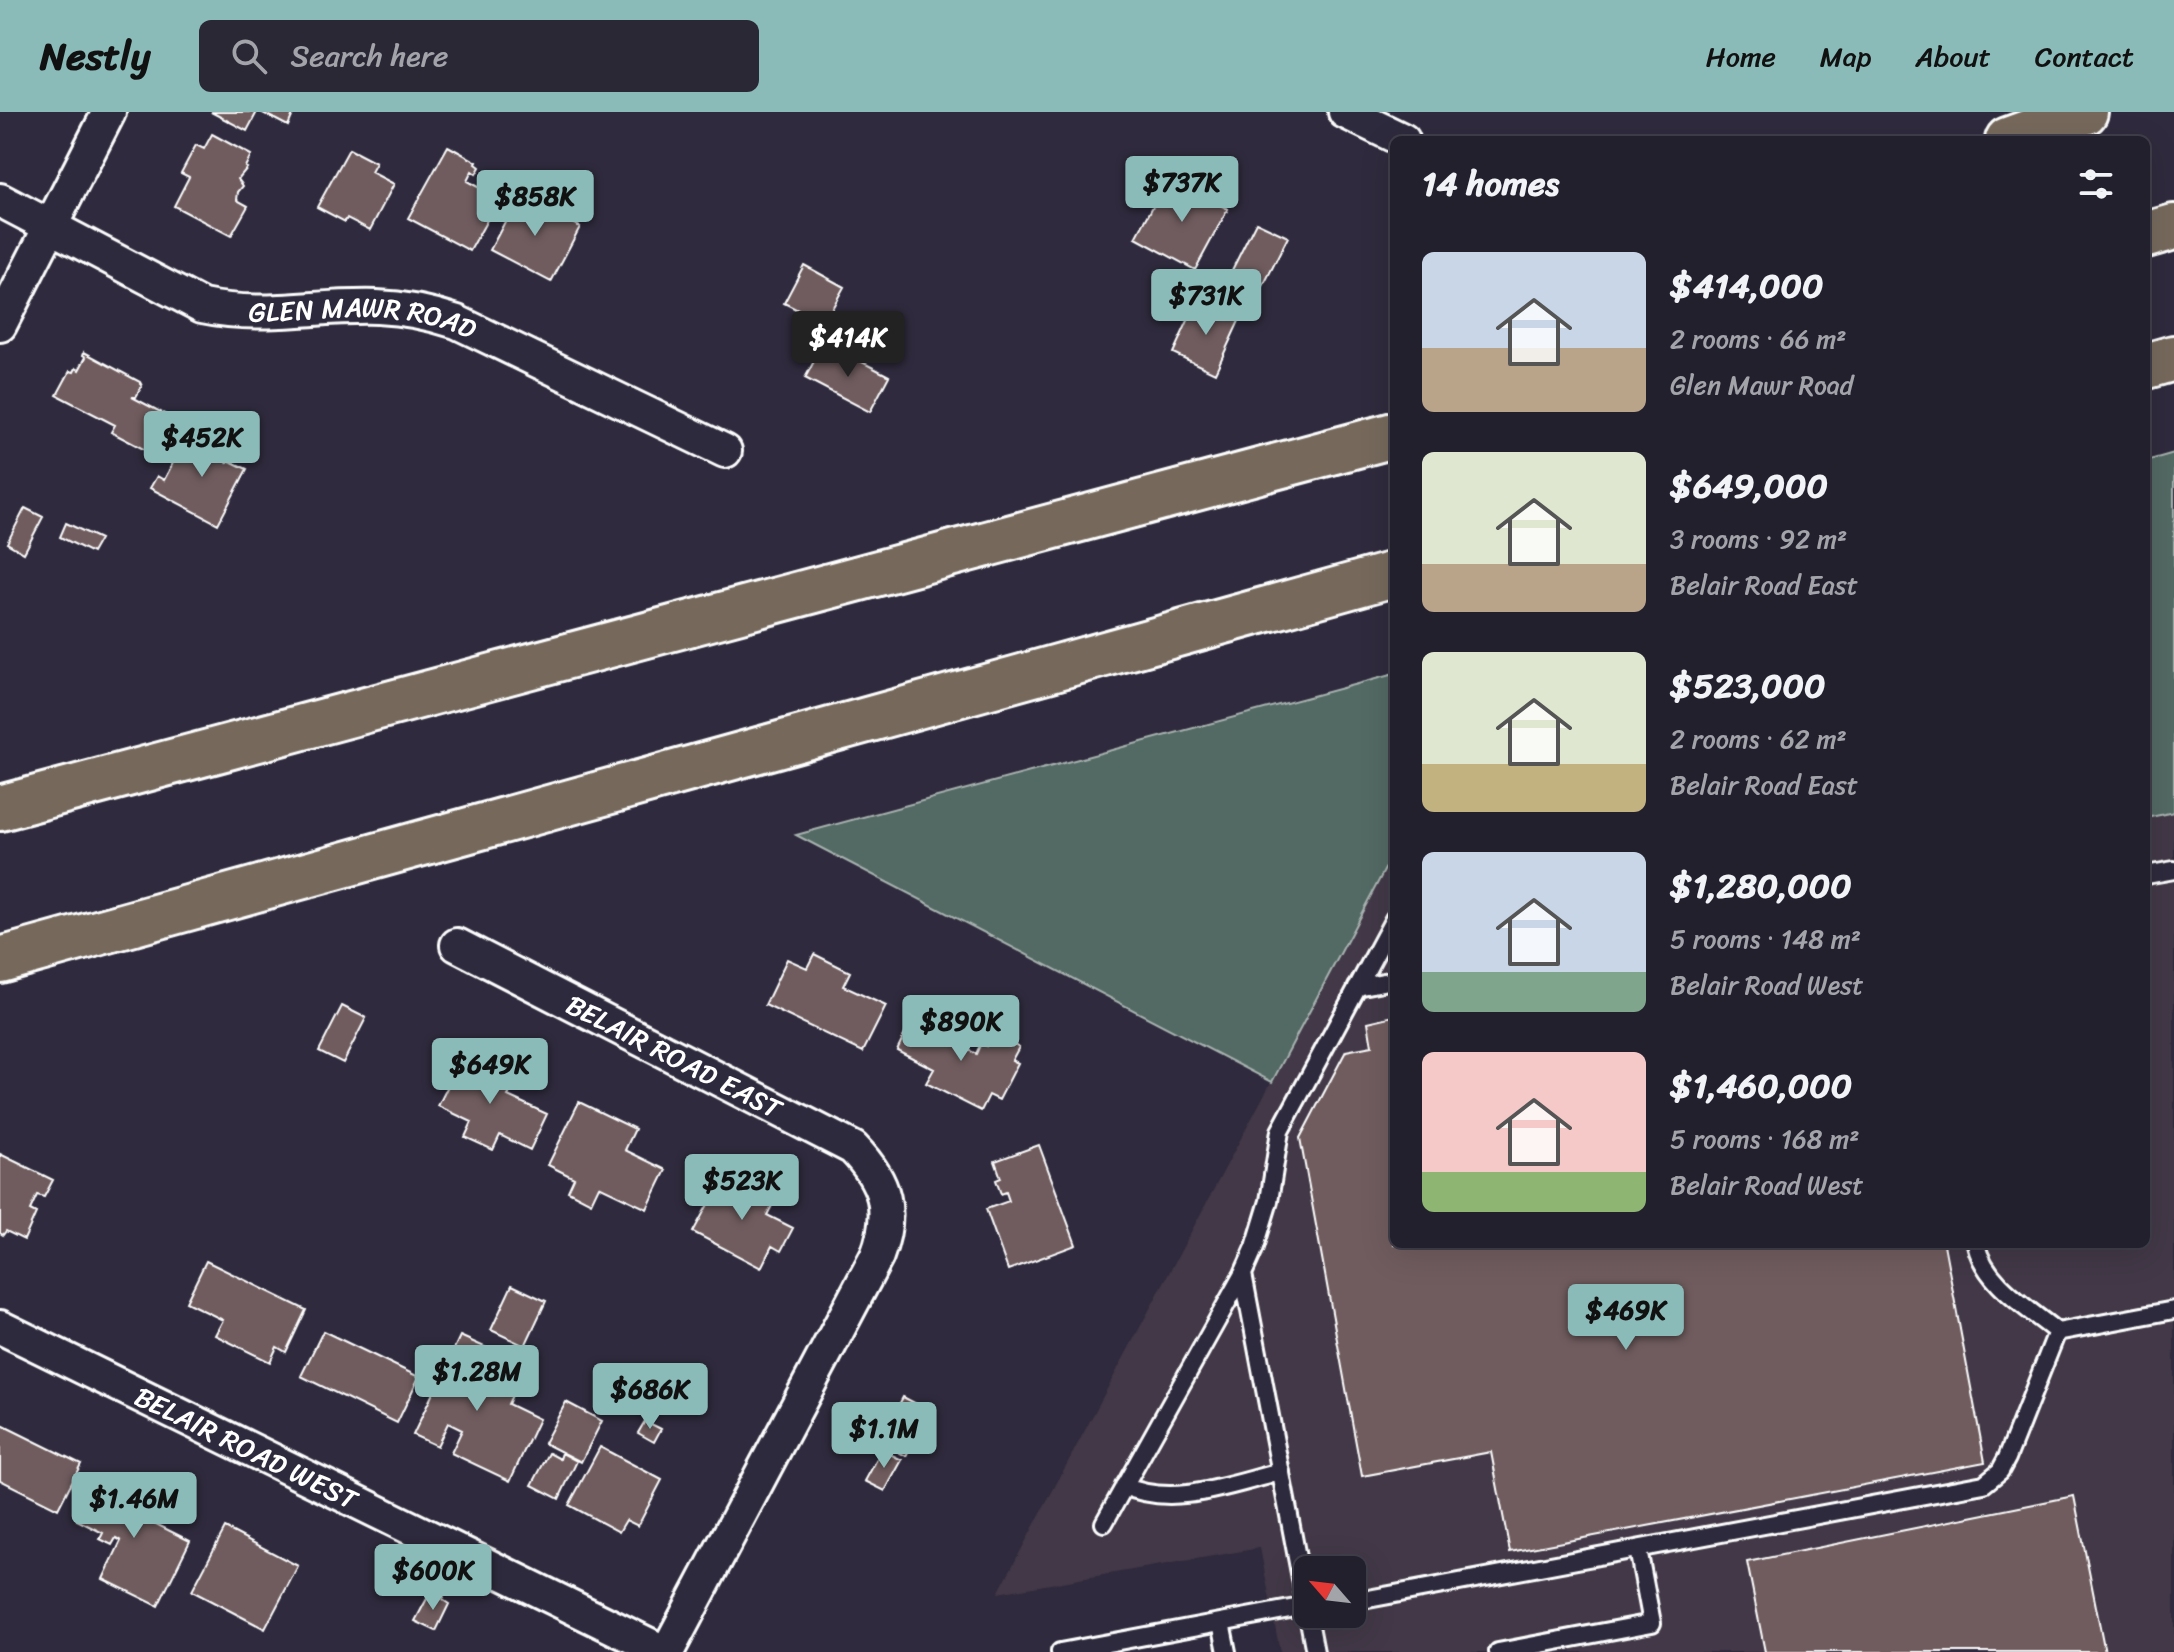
<!DOCTYPE html>
<html lang="en">
<head>
<meta charset="utf-8">
<style>
	:root { --surface:#23202e; --page:#2b2836; --text:#f1f3f6; --muted:#a3a3aa; --line:#403e4a; --accent:#8bbbb9 }
	body { margin:0; font-family:Sriracha,sans-serif; background:var(--page); color:var(--text); height:100vh; display:flex; flex-direction:column; font-size:30px; white-space:nowrap }
	* { box-sizing:border-box; margin:0 }
	p { font-size:26px; color:var(--muted) }
	.icon { flex:none; width:44px; height:44px; fill:none; stroke:currentColor; stroke-width:2; stroke-linecap:round; stroke-linejoin:round }
	.map { position:relative; flex:1; overflow:hidden }
	.panel { position:absolute; left:1390px; top:24px; width:760px; height:1112px; display:flex; flex-direction:column; background:var(--surface); border-radius:12px; box-shadow:0 8px 32px #0002,0 0 0 2px var(--line) }
	.panel>* { flex:none }
	.needle { width:52px; rotate:298deg }
	.buttons { position:absolute; left:1294px; top:1444px; display:grid; gap:16px }
	.buttons a { display:grid; place-items:center; width:72px; height:72px; border-radius:12px; background:var(--surface); box-shadow:0 8px 32px #0002,0 0 0 2px var(--line); font-size:40px }
	.price { position:absolute; translate:-50% -68px; padding:0 18px; border-radius:8px; background:var(--accent); color:#111; font-size:26px; line-height:52px; filter:drop-shadow(0 2px 4px #0008) }
	.price::after { content:''; position:absolute; left:50%; top:48px; width:24px; height:18px; margin-left:-12px; background:inherit; clip-path:polygon(0 0,100% 0,50% 100%) }
	.price.selected { background:#222; color:#fff }
	ul { padding:0; list-style:none }
	li { display:flex; align-items:center; gap:24px; height:200px; padding:0 32px }
	li span { display:grid; place-items:center; flex:none; width:224px; height:160px; border-radius:12px; color:#555 }
	li>.icon { margin-inline-start:auto }
	span .icon { width:96px; height:96px; fill:#fffc; stroke-width:1 }
	li b { font-size:34px }
	h2 { display:flex; justify-content:space-between; align-items:center; height:96px; padding:0 32px; font-size:34px }
	header { display:flex; align-items:center; gap:48px; box-sizing:border-box; height:112px; padding:0 40px; background:var(--accent); color:#111 }
	header strong { font-size:38px }
	nav { display:flex; gap:44px; margin-inline-start:auto; font-size:28px }
	.search { width:560px; height:72px; background:var(--page); display:flex; align-items:center; gap:20px; box-sizing:border-box; padding:0 28px; border-radius:12px; color:var(--muted); font-size:30px }
	.map>svg:first-child { display:block }
</style>
</head>
<body>
<header>
<strong>Nestly</strong>
<div class="search"><svg class="icon" aria-label="search" viewBox="0 0 24 24"><circle cx="10" cy="10" r="6"/><path d="M15 15l6 6"/></svg>Search here</div>
<nav><a>Home</a><a>Map</a><a>About</a><a>Contact</a></nav>
</header>
<div class="map">
<svg width="2174" height="1540" viewBox="0 0 2174 1540">
	<rect width="100%" height="100%" fill="#2f2a3d"/>
	<filter id="ink" filterUnits="userSpaceOnUse"><feTurbulence type="fractalNoise" baseFrequency=".0125" numOctaves="2"/><feDisplacementMap in="SourceGraphic" scale="16" xChannelSelector="R" yChannelSelector="G"/><feConvolveMatrix kernelMatrix="1 2 1 2 8 2 1 2 1" color-interpolation-filters="sRGB"/></filter>
	<g filter="url(#ink)">
		<path fill="#423947" fill-rule="evenodd" d="M2174,700V1540H1280L1260,1436L998,1481L1394,740V1132H2146V706ZM1308,1458H1352V1502H1308Z"/>
		<path fill="#536963" stroke="#a9b4b1" stroke-width="2" d="M2174,341V700L2146,706V349Z
			M1394,562V740L1272,970L796,723Z"/>
		<path fill="#705c5e" stroke="#fff" stroke-width="2" d="M211,0H257L247,19Z
			M261,0H294L288,14Z
			M212,22L251,43L245,55L247,56L238,67L243,74L238,80L237,88L248,94L231,124L174,94L189,65L181,61L196,33L204,37Z
			M448,34L477,50L476,52L480,55L476,62L472,59L467,69L496,85L489,98L492,99L470,139L408,106Z
			M349,37L376,51L371,60L394,72L370,118L347,106L345,110L317,95Z
			M1168,66L1228,97L1195,158L1136,126Z
			M519,83L580,115L551,170L490,138Z
			M1256,110L1288,125L1254,192L1223,176Z
			M804,153L844,175L824,211L784,191Z
			M1197,189L1239,209L1215,261L1173,241Z
			M837,237L889,264L870,300L805,266L819,240L832,246Z
			M84,240L140,270L142,274L136,285H132L170,305L151,341L111,320L115,313L57,283L70,259L74,260L76,256L79,258L86,245L83,243Z
			M188,322L205,331L207,326L226,337L224,341L230,344L226,352L230,349L247,357L218,412L150,376L157,364L164,368Z
			M25,396L43,405L24,441L7,431Z
			M66,411L100,427L92,441L60,425Z
			M814,842L850,860L843,874L886,894L863,940L765,893L787,847L807,856Z
			M342,894L366,906L343,951L319,939Z
			M914,903L955,925L953,930L976,942L981,931L986,934L994,918L1019,935L1012,948L1018,951L999,988L989,983L981,999L926,971L934,957L897,938Z
			M1394,904V1132H1944L1985,1350L1510,1440L1491,1340L1362,1364L1300,1026L1346,939L1372,934L1368,910Z
			M463,943L516,969L508,984L547,1002L530,1038L500,1023L493,1038L465,1025L472,1010L438,994Z
			M579,990L635,1017L625,1038L666,1058L647,1097L599,1074L591,1091L568,1079L574,1066L548,1053Z
			M1039,1033L1076,1133L1008,1158L986,1097L1009,1089L1006,1080L1001,1082L996,1068L1001,1066L995,1049Z
			M0,1042L53,1068L44,1085L37,1083L30,1098L36,1101L24,1128L6,1119L3,1123L0,1121Z
			M725,1061L775,1088L767,1103L793,1116L781,1139L772,1134L761,1156L693,1120Z
			M206,1149L306,1198L286,1240L277,1235L270,1250L215,1223L223,1208L186,1190Z
			M512,1173L546,1189L525,1234L491,1218Z
			M323,1219L419,1265L397,1311L301,1264Z
			M460,1224L500,1242L488,1269L513,1281L508,1292L539,1307L510,1369L451,1341L462,1318L448,1311L437,1334L413,1323Z
			M903,1285L930,1299L906,1344L879,1330Z
			M566,1290L602,1309L581,1350L544,1331Z
			M645,1309L661,1317L654,1330L638,1321Z
			M0,1312L81,1352L58,1397L0,1368Z
			M600,1335L662,1368L638,1414L626,1408L619,1420L569,1393Z
			M882,1338L902,1348L885,1379L865,1369Z
			M549,1341L560,1347L562,1341L577,1349L559,1387L532,1373Z
			M99,1364L162,1394L154,1411L190,1429L158,1494L103,1467L121,1429L116,1426L112,1433L100,1427L103,1421L77,1408Z
			M2074,1384L2105,1540H1765L1747,1450Z
			M225,1416L298,1454L265,1517L192,1479Z
			M430,1481L444,1485L443,1488L449,1492L436,1519L415,1509Z"/>
		<g fill="none" stroke-linecap="round" stroke-linejoin="round">
			<g stroke="#fff" stroke-width="22">
				<path id="service" d="M2146,763L2174,758
					M1357,875L1394,868
					M1243,1162L1315,1540
					M2057,1220L2174,1198
					M1124,1374C1174,1396 1231,1372 1281,1360
					M1104,1411L1243,1162L1255,1135L1269,1089L1280,1019L1394,807
					M1352,1490L1984,1372L2000,1359L2007,1346L2057,1220C2028,1196 1984,1171 1976,1132
					M1221,1510L1227,1540
					M1060,1540L1306,1494
					M1498,1540L1652,1511L1638,1437"/>
			</g>
			<g stroke="#fff" stroke-width="38">
				<g id="minor">
					<path d="M1345,0L1403,28"/>
					<path id="s1" d="M0,88L202,194C264,207 315,193 377,195C404,196 430,201 457,210L725,339"/>
					<path d="M0,213L109,0"/>
					<path id="s2" d="M457,833L853,1036C886,1070 894,1099 877,1144L667,1540"/>
					<path id="s3" d="M0,1215L664,1540"/>
				</g>
			</g>
			<g stroke="#fff" stroke-width="50">
				<path id="motorway" d="M2008,28L2085,0
					M2146,123L2174,115
					M2146,254L2174,246
					M0,696L1394,323
					M0,848L1394,462"/>
			</g>
			<use href="#service" stroke="#2f2a3d" stroke-width="16"/>
			<use href="#minor" stroke="#2f2a3d" stroke-width="32"/>
			<use href="#motorway" stroke="#76695c" stroke-width="44"/>
		</g>
	</g>
	<g text-anchor="middle" stroke-width="8" stroke-linejoin="round" paint-order="stroke">
		<g font-size="28" fill="#fff" stroke="#2f2a3d">
			<text dy="10" stroke="none"><textPath href="#s1" startOffset="390">GLEN MAWR ROAD</textPath></text>
			<text dy="10" stroke="none"><textPath href="#s2" startOffset="244">BELAIR ROAD EAST</textPath></text>
			<text dy="10" stroke="none"><textPath href="#s3" startOffset="274">BELAIR ROAD WEST</textPath></text>
		</g>
	</g>
</svg>
<div class="buttons">
<a><svg class="needle" viewBox="-14 -14 28 28"><path d="M0-13l5 13h-10z" fill="#e53935"/><path d="M0 13l5-13h-10z" fill="#a3a3aa"/></svg></a>
</div>
<b class="price" style="left:1182px;top:112px">$737K</b>
<b class="price" style="left:535px;top:126px">$858K</b>
<b class="price" style="left:1206px;top:225px">$731K</b>
<b class="price selected" style="left:848px;top:267px">$414K</b>
<b class="price" style="left:202px;top:367px">$452K</b>
<b class="price" style="left:961px;top:951px">$890K</b>
<b class="price" style="left:490px;top:994px">$649K</b>
<b class="price" style="left:742px;top:1110px">$523K</b>
<b class="price" style="left:1626px;top:1240px">$469K</b>
<b class="price" style="left:477px;top:1301px">$1.28M</b>
<b class="price" style="left:650px;top:1319px">$686K</b>
<b class="price" style="left:884px;top:1358px">$1.1M</b>
<b class="price" style="left:134px;top:1428px">$1.46M</b>
<b class="price" style="left:433px;top:1500px">$600K</b>
<section class="panel">
<h2>14 homes<svg class="icon" aria-label="filters" viewBox="0 0 24 24"><path d="M4 7h16M4 17h16"/><circle cx="9" cy="7" r="2"/><circle cx="15" cy="17" r="2"/></svg></h2>
<ul>
<li><span style="background:linear-gradient(#c9d6e8 60%,#b9a48a 0)"><svg class="icon" aria-label="home" viewBox="0 0 24 24"><path d="M3 11l9-7 9 7M6 9v11h12V9"/></svg></span><div><b>$414,000</b><p>2 rooms · 66 m²</p><p>Glen Mawr Road</p></div></li>
<li><span style="background:linear-gradient(#dfe7d0 70%,#b9a48a 0)"><svg class="icon" aria-label="home" viewBox="0 0 24 24"><path d="M3 11l9-7 9 7M6 9v11h12V9"/></svg></span><div><b>$649,000</b><p>3 rooms · 92 m²</p><p>Belair Road East</p></div></li>
<li><span style="background:linear-gradient(#dfe7d0 70%,#c2b280 0)"><svg class="icon" aria-label="home" viewBox="0 0 24 24"><path d="M3 11l9-7 9 7M6 9v11h12V9"/></svg></span><div><b>$523,000</b><p>2 rooms · 62 m²</p><p>Belair Road East</p></div></li>
<li><span style="background:linear-gradient(#c9d6e8 75%,#7fa58c 0)"><svg class="icon" aria-label="home" viewBox="0 0 24 24"><path d="M3 11l9-7 9 7M6 9v11h12V9"/></svg></span><div><b>$1,280,000</b><p>5 rooms · 148 m²</p><p>Belair Road West</p></div></li>
<li><span style="background:linear-gradient(#f6c9c9 75%,#8fb573 0)"><svg class="icon" aria-label="home" viewBox="0 0 24 24"><path d="M3 11l9-7 9 7M6 9v11h12V9"/></svg></span><div><b>$1,460,000</b><p>5 rooms · 168 m²</p><p>Belair Road West</p></div></li>
</ul>
</section>
</div>
</body>
</html>
